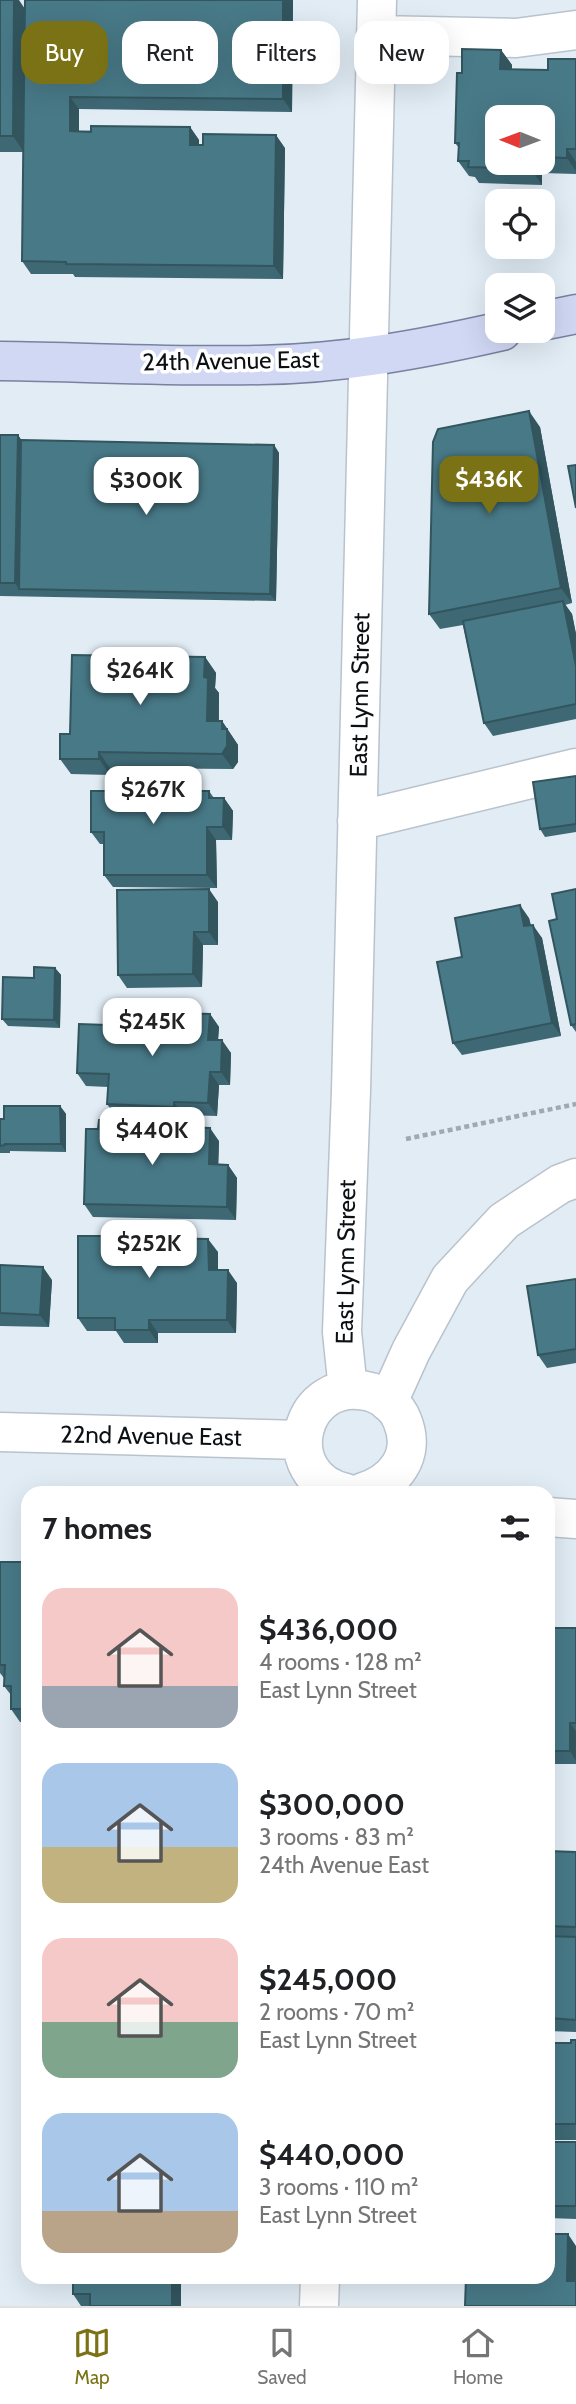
<!DOCTYPE html>
<html lang="en">
<head>
<meta charset="utf-8">
<style>
	:root { --surface:#fff; --page:#f2f2f2; --text:#202124; --muted:#757577; --line:#e0e0e0; --accent:#7a7215 }
	body { margin:0; font-family:Cabin,sans-serif; background:var(--page); color:var(--text); height:100vh; display:flex; flex-direction:column; font-size:26px; white-space:nowrap }
	* { box-sizing:border-box; margin:0 }
	p { font-size:23px; color:var(--muted) }
	.icon { flex:none; width:38px; height:38px; fill:none; stroke:currentColor; stroke-width:2; stroke-linecap:round; stroke-linejoin:round }
	.map { position:relative; flex:1; overflow:hidden }
	.sheet { position:absolute; left:21px; top:1486px; width:534px; height:798px; display:flex; flex-direction:column; background:var(--surface); border-radius:21px; box-shadow:0 7px 28px #0002 }
	.sheet>* { flex:none }
	.top-card { position:absolute; left:21px; top:21px; width:536px; height:63px; display:flex; gap:14px }
	.needle { width:46px; rotate:271deg }
	.controls { position:absolute; left:485px; top:105px; display:grid; gap:14px }
	.controls a { display:grid; place-items:center; width:70px; height:70px; border-radius:14px; background:var(--surface); box-shadow:0 7px 28px #0002; font-size:35px }
	.price { position:absolute; translate:-50% -60px; padding:0 16px; border-radius:14px; background:#fff; color:#222; font-size:23px; line-height:46px; filter:drop-shadow(0 2px 4px #0008) }
	.price::after { content:''; position:absolute; left:50%; top:42px; width:21px; height:16px; margin-left:-10px; background:inherit; clip-path:polygon(0 0,100% 0,50% 100%) }
	.price.on { background:var(--accent); color:#fff }
	ul { padding:0; list-style:none }
	li { display:flex; align-items:center; gap:21px; height:175px; padding:0 21px }
	li span { display:grid; place-items:center; flex:none; width:196px; height:140px; border-radius:21px; color:#555 }
	li>.icon { margin-inline-start:auto }
	span .icon { width:84px; height:84px; fill:#fffc; stroke-width:1 }
	li b { font-size:30px }
	h2 { display:flex; justify-content:space-between; align-items:center; height:84px; padding:0 21px; font-size:30px }
	.pill { padding:0 24px; border-radius:21px; background:var(--surface); box-shadow:0 7px 28px #0002; font-size:24px; line-height:63px }
	.pill.on { background:var(--accent); color:#fff }
	.tab-bar { display:flex; justify-content:space-around; align-items:center; height:98px; border-top:2px solid var(--line); background:var(--surface); font-size:19px; color:var(--muted) }
	.tab-bar a { display:grid; justify-items:center; gap:4px }
	.tab-bar .on { color:var(--accent) }
	.map>svg:first-child { display:block }
</style>
</head>
<body>
<div class="map">
<svg width="576" height="2306" viewBox="0 0 576 2306">
	<rect width="100%" height="100%" fill="#e1ecf5"/>
	<g fill="none" stroke-linecap="round" stroke-linejoin="round">
		<g stroke="#b9c3cd" stroke-width="41">
			<path id="minor" d="M376,35L516,38L576,30
				M357,821L576,768
				M348,1390L342,1332L351,1091L377,0
				M388,1402L411,1351L450,1279L504,1221L560,1184L576,1178
				M0,1432L302,1440
				M346,1493C274,1477 299,1373 371,1392C384,1396 397,1407 402,1420C417,1455 395,1483 361,1493
				M548,1517L576,1519
				M319,2306L320,2277"/>
		</g>
		<g stroke="#7981a1" stroke-width="41">
			<path id="major" d="M542,321L576,314
				M0,361C87,362 174,367 260,365C341,364 423,349 502,331"/>
		</g>
		<path stroke="#a0a9b0" stroke-width="4.5" stroke-dasharray="5 3.5" stroke-linecap="butt" d="M406,1139L576,1104"/>
		<use href="#minor" stroke="#fff" stroke-width="38"/>
		<use href="#major" stroke="#d1d8f4" stroke-width="38"/>
	</g>
	<path fill="#3e6874" fill-rule="evenodd" d="M0,0L25,8V0H293L292,112L79,109V131L190,127L199,140V145L285,148L283,279L75,277L73,274H31L22,261L23,152H0Z
		M501,50L512,65V69L548,70L576,59V174L542,173V185L479,183L475,177L469,176L458,161L459,148L455,143L462,73ZM542,117V163H497Z
		M540,427L572,603L565,605L572,614L576,634V719L493,736L484,723L463,625L440,629L429,614Z
		M0,435H18L21,440L274,445L279,453L276,601L0,596Z
		M205,657L216,673L215,688L219,693V721H222L238,745V762L233,769L110,768V769H159L168,782V791H209L214,798H224L233,811L232,840H216L217,888L113,887L104,875V844H100L91,832L110,791V775L71,774L60,759L70,734Z
		M576,776V832L545,837L540,829Z
		M576,889V1032L571,1025L557,919Z
		M218,902V945H203L202,987L127,988L118,975Z
		M529,918L531,925L542,938L561,1036L462,1055L453,1043Z
		M55,968L61,975L60,1028L8,1026L2,1019L34,978Z
		M210,1014L219,1027L218,1040L231,1053L230,1085H219L217,1116L183,1115V1119L116,1117L107,1104L108,1087L86,1086L77,1073L108,1025Z
		M60,1106L66,1114V1152L10,1151V1153H0V1119Z
		M119,1121L124,1127L135,1128L171,1123L174,1127L219,1141L218,1164L228,1165L237,1178L236,1220L93,1217L84,1204L98,1129Z
		M153,1232L157,1238L218,1252V1270L237,1283L236,1333H158V1343H124L116,1331H87L78,1318L126,1236Z
		M0,1265L52,1280L49,1327L0,1326Z
		M576,1279V1363L547,1368L538,1355Z
		M0,1562H28V1722H20L11,1709V1695L4,1686V1678L0,1673Z
		M548,1628H576V1764H548Z
		M548,1851L576,1852V2032L548,2031Z
		M576,2040V2140H548V2043H571Z
		M548,2142H576V2219L548,2218Z
		M73,2277H181V2306H81L73,2294Z"/>
	<path fill="#32555e" d="M14,0H19L25,9L24,152L13,136Z
		M283,0H293L292,112L283,99Z
		M501,50L512,65L511,85L500,69Z
		M70,97L79,109V144L70,131Z
		M190,127L199,140V157L190,145Z
		M276,135L285,148L283,279L274,266Z
		M567,149L576,162V171L567,158Z
		M531,163H535L542,173V185L531,169Z
		M529,411L540,427L572,603L561,588Z
		M18,435L27,448L19,589L15,583Z
		M274,445L279,453L276,601L270,594Z
		M563,601L572,614L576,634V666Z
		M205,657L216,673L215,688L219,693L218,737L207,721L204,677Z
		M222,721L238,745V762L233,769L222,754Z
		M99,752L110,768V775L99,759Z
		M159,769L168,782L167,804L158,791Z
		M224,798L233,811L232,840L223,827Z
		M207,827L216,840L217,888L207,875Z
		M209,889L218,902V945L209,932Z
		M520,905L529,918L533,939L524,926Z
		M533,925L542,938L561,1036L552,1023Z
		M194,932L203,945L202,987L193,974Z
		M55,968L61,975L60,1028L54,1020Z
		M210,1014L219,1027L217,1053L208,1040Z
		M222,1040L231,1053L230,1085L221,1072Z
		M210,1072L219,1085L217,1116L208,1103Z
		M174,1102L183,1115V1119L174,1107Z
		M60,1106L66,1114V1152L61,1144Z
		M210,1128L219,1141L218,1177L209,1164Z
		M228,1165L237,1178L236,1220L227,1207Z
		M208,1239L218,1252V1283L209,1270Z
		M43,1267L52,1280L49,1327L40,1315Z
		M228,1270L237,1283L236,1333L227,1320Z
		M149,1320L158,1333V1343L149,1330Z
		M570,1723L576,1731V1761L570,1751Z
		M568,2234L576,2246V2294L567,2281Z
		M172,2277H181V2306H172Z"/>
	<path fill="#487987" stroke="#32555e" stroke-width="2" d="M0,0H14L13,136H0Z
		M25,0H283V99L70,97V131L91,132V126L190,127V145H203V134L276,135L274,266L66,264V262L22,261Z
		M462,49L501,50L500,69L548,70V59H576V149H567V158L542,157V117H497V163H531V169L468,167L469,161H458L459,143H455L457,73H462Z
		M529,411L561,588L429,614L433,442L438,429Z
		M0,435H18L15,583H0Z
		M21,440L274,445L270,594L19,589Z
		M576,465V508L568,466Z
		M563,601L576,666V704L484,723L463,621Z
		M72,655L205,657L204,677L208,678L207,721H222V729H227V746L222,754L99,752V759H60V734H70Z
		M110,769H159L158,791H209V798H224L223,827H207V875H104V832H91V791H110Z
		M576,776V824L540,829L533,782Z
		M209,889V932H194L193,974L118,975L117,890Z
		M576,889V1024L571,1025L549,921L557,919L552,894Z
		M520,905L524,926L533,925L552,1023L453,1043L437,962L462,957L455,918Z
		M34,967L55,968L54,1020L2,1019L3,977L34,978Z
		M145,1012L210,1014L208,1040H222L221,1072H210L208,1103L174,1102V1107L107,1104L109,1074L77,1073L79,1024L108,1025L109,1019L144,1021Z
		M4,1106H60L61,1144H5V1145L0,1146V1119H4Z
		M99,1120L119,1121V1127L135,1128V1122L171,1123V1127L210,1128L209,1164L228,1165L227,1207L84,1204L86,1129H98Z
		M126,1232H153L152,1238L208,1239L209,1270H228L227,1320H149V1330H115V1318H78V1236H126Z
		M0,1265L43,1267L40,1315L0,1313Z
		M576,1279V1349L538,1355L527,1286Z
		M0,1562H28V1709H11V1686H4L5,1665H0Z
		M548,1628H576V1723H570V1751H548Z
		M548,1851L576,1852V1927L548,1926Z
		M548,1936L576,1937V2020L548,2018Z
		M571,2040H576V2124H548V2043H571Z
		M548,2142H576V2206H548Z
		M548,2234H568L567,2281H576V2306H465L466,2277H548Z
		M73,2277H172V2306H90V2294H73Z"/>
	<g text-anchor="middle" stroke-width="7" stroke-linejoin="round" paint-order="stroke">
		<g font-size="24" fill="#0c1013" stroke="#fff">
			<text transform="translate(231 361) rotate(-1)" y="8">24th Avenue East</text>
			<text transform="translate(360 695) rotate(-89)" y="8">East Lynn Street</text>
			<text transform="translate(346 1262) rotate(-89)" y="8">East Lynn Street</text>
			<text transform="translate(151 1436) rotate(1)" y="8">22nd Avenue East</text>
		</g>
	</g>
</svg>
<div class="controls">
<a><svg class="needle" viewBox="-14 -14 28 28"><path d="M0-13l5 13h-10z" fill="#e53935"/><path d="M0 13l5-13h-10z" fill="#757577"/></svg></a>
<a><svg class="icon" aria-label="locate" viewBox="0 0 24 24"><circle cx="12" cy="12" r="6"/><path d="M12 2v4M12 18v4M2 12h4M18 12h4"/></svg></a>
<a><svg class="icon" aria-label="layers" viewBox="0 0 24 24"><path d="M12 4l9 5-9 5-9-5zM3 14l9 5 9-5"/></svg></a>
</div>
<b class="price on" style="left:489px;top:516px">$436K</b>
<b class="price" style="left:146px;top:517px">$300K</b>
<b class="price" style="left:140px;top:707px">$264K</b>
<b class="price" style="left:153px;top:826px">$267K</b>
<b class="price" style="left:152px;top:1058px">$245K</b>
<b class="price" style="left:152px;top:1167px">$440K</b>
<b class="price" style="left:149px;top:1280px">$252K</b>
<div class="top-card">
<a class="pill on">Buy</a>
<a class="pill">Rent</a>
<a class="pill">Filters</a>
<a class="pill">New</a>
</div>
<section class="sheet">
<h2>7 homes<svg class="icon" aria-label="filters" viewBox="0 0 24 24"><path d="M4 7h16M4 17h16"/><circle cx="9" cy="7" r="2"/><circle cx="15" cy="17" r="2"/></svg></h2>
<ul>
<li><span style="background:linear-gradient(#f6c9c9 70%,#9aa5b1 0)"><svg class="icon" aria-label="home" viewBox="0 0 24 24"><path d="M3 11l9-7 9 7M6 9v11h12V9"/></svg></span><div><b>$436,000</b><p>4 rooms · 128 m²</p><p>East Lynn Street</p></div></li>
<li><span style="background:linear-gradient(#a9c7e8 60%,#c2b280 0)"><svg class="icon" aria-label="home" viewBox="0 0 24 24"><path d="M3 11l9-7 9 7M6 9v11h12V9"/></svg></span><div><b>$300,000</b><p>3 rooms · 83 m²</p><p>24th Avenue East</p></div></li>
<li><span style="background:linear-gradient(#f6c9c9 60%,#7fa58c 0)"><svg class="icon" aria-label="home" viewBox="0 0 24 24"><path d="M3 11l9-7 9 7M6 9v11h12V9"/></svg></span><div><b>$245,000</b><p>2 rooms · 70 m²</p><p>East Lynn Street</p></div></li>
<li><span style="background:linear-gradient(#a9c7e8 70%,#b9a48a 0)"><svg class="icon" aria-label="home" viewBox="0 0 24 24"><path d="M3 11l9-7 9 7M6 9v11h12V9"/></svg></span><div><b>$440,000</b><p>3 rooms · 110 m²</p><p>East Lynn Street</p></div></li>
</ul>
</section>
</div>
<nav class="tab-bar">
<a class="on"><svg class="icon" aria-label="map" viewBox="0 0 24 24"><path d="M3 6l6-2 6 2 6-2v14l-6 2-6-2-6 2zM9 4v14M15 6v14"/></svg>Map</a>
<a><svg class="icon" aria-label="saved" viewBox="0 0 24 24"><path d="M7 4h10v16l-5-4-5 4z"/></svg>Saved</a>
<a><svg class="icon" aria-label="home" viewBox="0 0 24 24"><path d="M3 11l9-7 9 7M6 9v11h12V9"/></svg>Home</a>
</nav>
</body>
</html>
